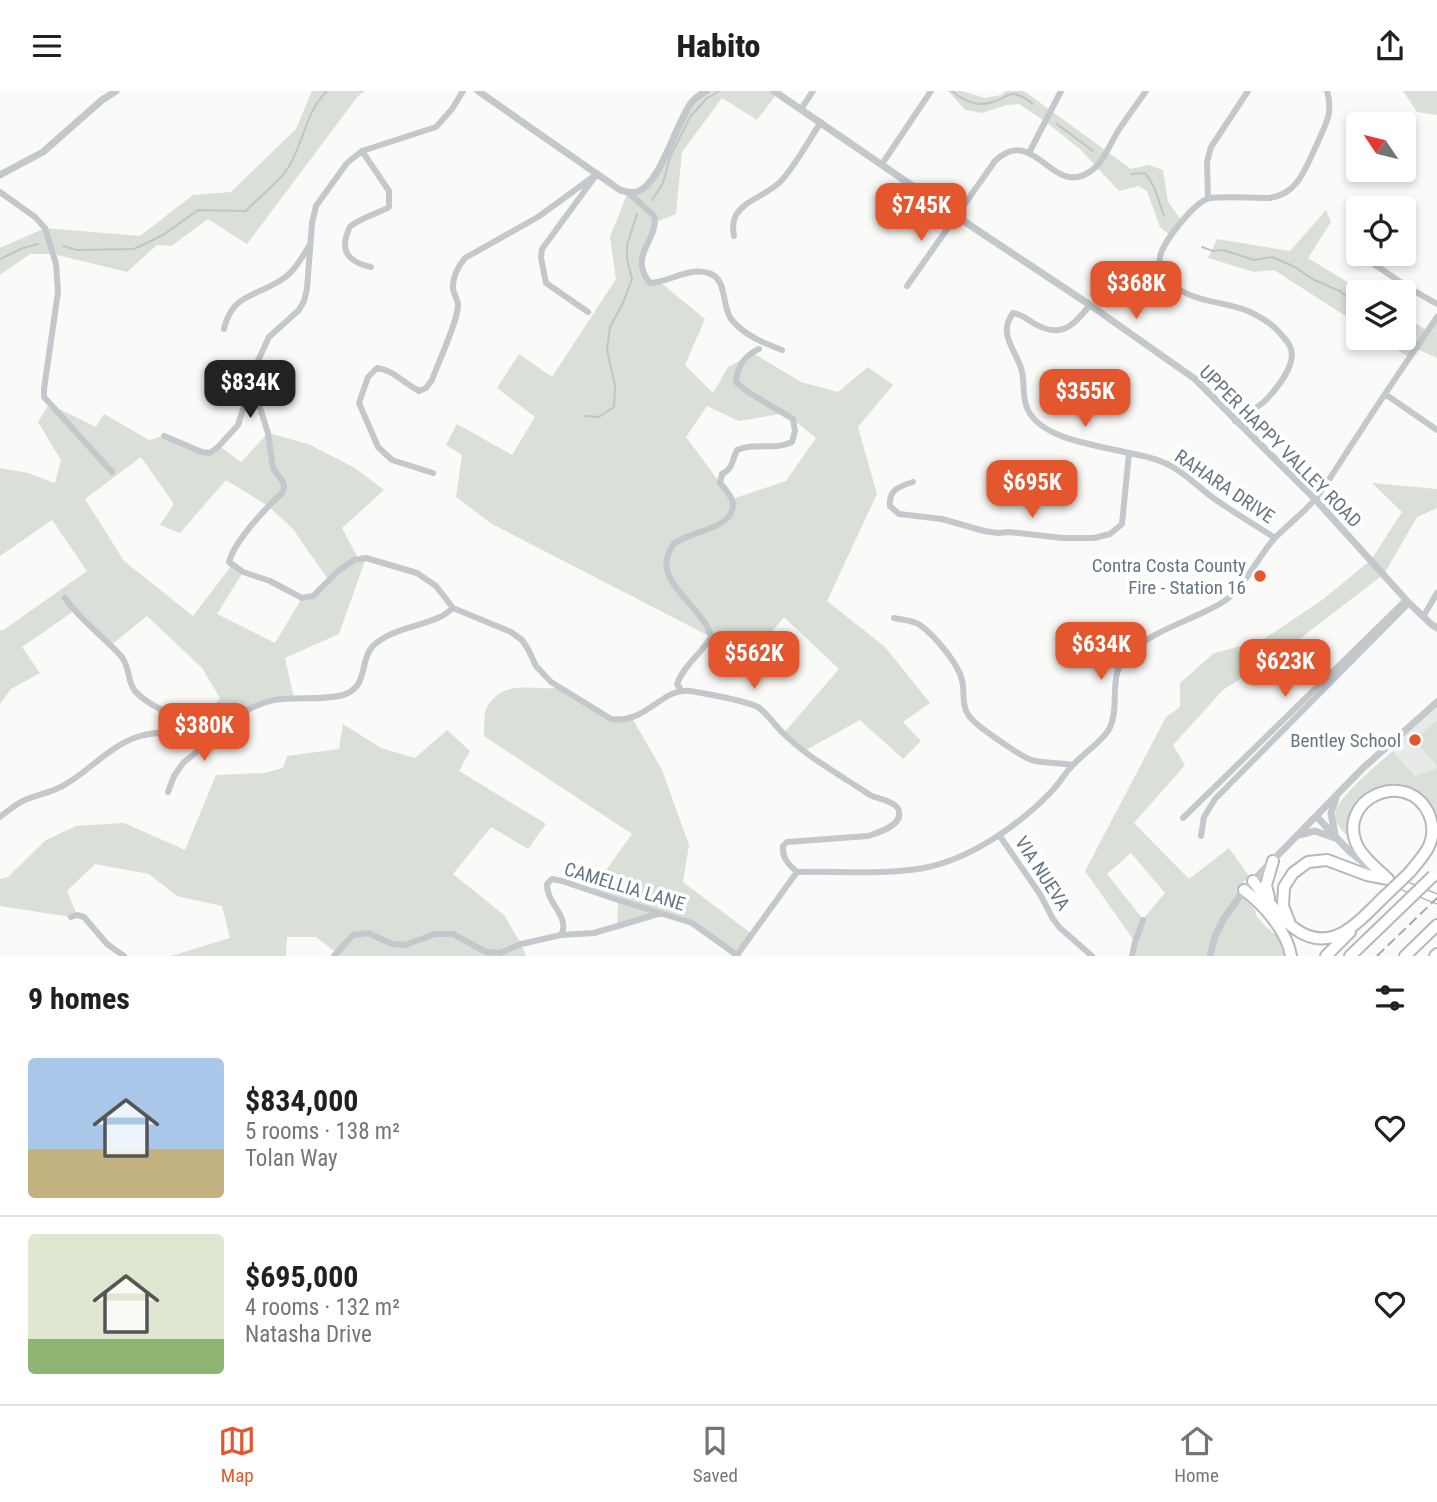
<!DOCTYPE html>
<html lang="en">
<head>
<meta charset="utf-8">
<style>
	:root { --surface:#fff; --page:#f2f2f2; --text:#202124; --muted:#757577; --line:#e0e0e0; --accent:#e4572e }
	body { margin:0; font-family:"Roboto Condensed",sans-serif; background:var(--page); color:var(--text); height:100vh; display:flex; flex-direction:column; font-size:26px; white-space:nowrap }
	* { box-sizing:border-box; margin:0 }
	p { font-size:23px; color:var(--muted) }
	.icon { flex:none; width:38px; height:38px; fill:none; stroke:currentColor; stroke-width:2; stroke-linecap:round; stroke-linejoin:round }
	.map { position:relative; height:865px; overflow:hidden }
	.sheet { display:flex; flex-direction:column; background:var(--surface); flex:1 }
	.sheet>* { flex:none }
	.needle { width:46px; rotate:305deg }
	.tools { position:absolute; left:1346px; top:21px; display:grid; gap:14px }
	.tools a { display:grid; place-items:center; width:70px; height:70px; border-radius:7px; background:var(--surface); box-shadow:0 4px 10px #0003; font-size:35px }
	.price { position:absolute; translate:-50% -60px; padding:0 16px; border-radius:14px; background:var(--accent); color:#fff; font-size:23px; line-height:46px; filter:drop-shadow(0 2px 4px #0008) }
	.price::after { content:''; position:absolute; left:50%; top:42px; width:21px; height:16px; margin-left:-10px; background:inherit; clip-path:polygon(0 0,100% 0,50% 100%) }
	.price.on { background:#222; color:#fff }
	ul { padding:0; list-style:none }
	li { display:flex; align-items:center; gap:21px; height:175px; padding:0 28px }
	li+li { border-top:2px solid var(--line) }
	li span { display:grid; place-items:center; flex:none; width:196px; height:140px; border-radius:7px; color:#555 }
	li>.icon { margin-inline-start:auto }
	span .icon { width:84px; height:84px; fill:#fffc; stroke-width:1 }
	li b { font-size:30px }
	h2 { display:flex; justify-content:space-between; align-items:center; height:84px; padding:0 28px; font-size:30px }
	header { display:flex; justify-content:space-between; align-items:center; height:91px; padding:0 28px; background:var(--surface); font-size:32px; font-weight:800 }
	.menu { display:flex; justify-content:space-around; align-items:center; height:98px; border-top:2px solid var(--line); background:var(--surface); font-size:19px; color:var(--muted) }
	.menu a { display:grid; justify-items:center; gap:4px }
	.menu .on { color:var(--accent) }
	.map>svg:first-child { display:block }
</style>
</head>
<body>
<header><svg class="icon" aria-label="menu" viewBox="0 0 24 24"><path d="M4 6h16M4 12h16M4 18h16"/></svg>Habito<svg class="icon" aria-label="share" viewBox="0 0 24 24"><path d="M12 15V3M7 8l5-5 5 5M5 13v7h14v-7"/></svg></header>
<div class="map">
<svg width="1437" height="865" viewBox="0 0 1437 865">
	<rect width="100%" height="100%" fill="#fafaf8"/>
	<path fill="#e8e9e9" d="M1437,611V677L1415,685L1388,654Z"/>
	<path fill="#dadfd7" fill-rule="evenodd" d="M312,0H365L358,5L247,153L208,128L171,155L157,154L127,181L53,163H30L0,184V157L45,137L140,145L193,104L231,101L296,38Z
		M706,0H779L757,29L722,7L682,61L676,123L656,131L642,173L650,192H661L705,228L685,274L713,302L728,276L745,267L751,261L801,291L838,301L868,276L893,294L858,336L877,403L827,510L885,556L930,612L903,631L921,650L903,668L860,629L804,660L783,643L839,578L784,526L753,564L711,546L492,433L456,406L462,364L446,354L457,333L512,364L535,326L497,297L519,263L552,286L616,188L610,146L628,101L647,94L681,29ZM707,315L739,330L785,322L816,347L786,390L732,408L686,346Z
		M948,0H962L985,7L1001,4L1006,0H1024L1131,78L1148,74L1163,79L1168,111L1182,130L1171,145L1160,136L1147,100L1138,95L1119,100L1080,58L1046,31L1019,13L1007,14L982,22L965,19Z
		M1403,0H1437V24L1417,21Z
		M1326,119L1331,131L1308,167L1364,201H1358V233L1274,179L1254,181L1208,167L1217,148L1290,160Z
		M1404,225L1428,240L1437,226V267L1417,258L1410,267L1379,247H1404Z
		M49,313L96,336L104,323L149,349L164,345L210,362L219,355L241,371L268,342L308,353L355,377L384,399L342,437L358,467H366L339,543L285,567L294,607L275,609L218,633L201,632L220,607L202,577L147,525L110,555L74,520L22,556L40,582L11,598L0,613V538L2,540L87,480L52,429L0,465V377L28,382L55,392L61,369L38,331ZM141,366L174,413L160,434L180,442L226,389L268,415L293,438L329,490L313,505L302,507L275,552L217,523L243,481L232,474L193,525L124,470L85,408Z
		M1372,392L1437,398V417L1417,426L1384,483L1289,556L1223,599L1173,654L1185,674L1134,732L1189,788L1229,757L1249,785L1236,799L1255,819L1257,826L1265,835L1278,846L1284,865H1132L1135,851L1085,780L1166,626L1180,616V592L1214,562L1261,550L1322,509L1371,469L1402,421ZM1131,762L1165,802L1143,828L1107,783Z
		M560,596L611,628L632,627L662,679L689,754L683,791L752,843L737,864L692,832L660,822L617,839L618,809L591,800L632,743L484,645C484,637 484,629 485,622C486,616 490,611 494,607C512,589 538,601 560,596Z
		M1437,629V674L1414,649Z
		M343,633L381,657L415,667L447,639L470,660L459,680L546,733L528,758L491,736L453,783L504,824L521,853L526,865H334L337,862L316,846H287L286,865H171L230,847L222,815L177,805L149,783L95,773L67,800L77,824L71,826L0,815V788L8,786L46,749L76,735L124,732L185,759L216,684L264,682L283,677L287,665L339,658Z
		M1393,660L1415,685L1437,677V728C1429,699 1397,685 1371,699C1363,703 1356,711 1353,719C1350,727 1351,738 1351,747C1342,741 1333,731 1336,720C1339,705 1380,671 1393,660Z"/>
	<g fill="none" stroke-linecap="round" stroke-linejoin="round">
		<path stroke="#bbc7cb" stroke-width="2" d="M952,0C966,12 980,17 998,9C1003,7 1008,3 1013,3C1021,3 1027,9 1033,13
			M1057,33L1093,60
			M1131,83L1145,82C1156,95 1158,109 1164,125
			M652,109L663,92L670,66L690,26L706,8L719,0
			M63,155L77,159L134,158L163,144L198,119L246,120C259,105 277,94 288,77C303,54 305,21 327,0
			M1202,156L1213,160L1223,159L1254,169L1272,166L1295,176L1314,189L1340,200L1358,216
			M0,168L23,157L38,153
			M1404,246L1412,248
			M584,325L599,326L614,316L615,295L607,259L610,236L623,212L632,188L627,168V154L637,123"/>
		<g stroke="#b3babf" stroke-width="11">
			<path id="secondary" d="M1395,791L1437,808"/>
		</g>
		<g stroke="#b4b9bd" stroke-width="14">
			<path id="motorway" d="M1388,788C1378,778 1365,769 1358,756C1334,709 1406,675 1429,723C1433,733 1434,744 1429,755C1425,764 1416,773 1410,781
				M1253,790C1274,817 1303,865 1344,841C1360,832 1373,816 1386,804
				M1244,799C1264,814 1287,840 1291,865
				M1269,807L1266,794L1273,770
				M1289,830L1283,815L1284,796L1293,782L1308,771L1327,769L1367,784L1388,788
				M1326,865L1350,841
				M1350,865L1401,816
				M1405,865L1437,834
				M1435,865L1437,863"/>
		</g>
		<path stroke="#c3c8cc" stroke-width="6" d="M801,18L813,0
			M362,60L389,100V116C379,122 356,129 350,136C349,137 346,146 346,147C341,165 356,173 371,176
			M1029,62L1061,0
			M882,73L931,0
			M0,101L35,126L45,137L56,173L58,201L44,298V306L112,381
			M628,101L654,125C660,148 627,164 650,192C670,191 688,176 708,182C728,187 721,214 731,228C744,244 763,252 782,259
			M1208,107L1207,71L1211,56L1248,0
			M734,145C733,138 732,132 736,124C745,109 767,104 780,91C794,77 809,49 821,31
			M1365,167L1409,197L1437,213
			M907,195L995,70C1033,34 1051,102 1086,83C1103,74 1109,55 1118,40C1127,26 1137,13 1146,0
			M1090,214C1072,236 1061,248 1033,232C1027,228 1021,223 1013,222C998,243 1014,256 1021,277C1025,288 1022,302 1026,314C1039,358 1134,355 1169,374C1187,383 1200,398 1216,409C1235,422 1255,434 1275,447
			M224,238C232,203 255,206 281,189C294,181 301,168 309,155
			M1385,303L1437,339
			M1235,330C1245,323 1258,317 1266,309C1277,297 1296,275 1291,258C1289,251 1283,246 1279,241C1271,232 1259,225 1248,220C1223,210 1195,212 1173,194C1166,187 1158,177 1160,166C1162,152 1195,110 1210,107C1227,105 1251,107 1269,107C1298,104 1306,76 1317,53C1321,43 1327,33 1329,22C1330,14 1329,7 1327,0
			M164,345L202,361L210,362L219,355L238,334L251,293
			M433,382L392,369L378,356L359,312L368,286L377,277C393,279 405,293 419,300L426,297L432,289C438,272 458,230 458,214C458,209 454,204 453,198C452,187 458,175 465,167L538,126L597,83L542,158L541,167L546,192L588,221
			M913,391C900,395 888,399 890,415L899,423L942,428L984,440L998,442L1009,441L1063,447H1094L1110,443L1122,433L1129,362
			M65,507C81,530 102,544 121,565C130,575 127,590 135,600C147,614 178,628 196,631C204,632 211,631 218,633
			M453,517L436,495L417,482L366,467L354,469L337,481L313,505L302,507L270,490L243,481L229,471C235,449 266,417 283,401L284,395L283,391L273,377L268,342L252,292L256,274L269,246L299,219L304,210L307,198L312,132L316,115L347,72L362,60L436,36L452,18L463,0
			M453,517L511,541L522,549L528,558L536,575L551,591L611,628C647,633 662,596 690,600C704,602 746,610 758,616C768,623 775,635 784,643C802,661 824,674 845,688C854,693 863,700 872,705C880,708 891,710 897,716C898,717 899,719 899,721C902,735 877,742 868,745L787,751L783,755C782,767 788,773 797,781
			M1423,526L1437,502
			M894,527C902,529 913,529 920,534C934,544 958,572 962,589C965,601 961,614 969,625C976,635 1024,668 1035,670C1047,672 1060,672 1073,674
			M681,599L677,593C684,574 701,563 711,546C705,518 657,493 668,464C668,463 672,455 673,454C685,440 740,439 732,409C730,403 724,397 720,392L722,383C733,378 732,369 737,359C755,351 774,360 792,351L795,340L793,328L748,301L736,291C737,276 745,264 759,258
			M168,701L174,685L183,672L199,659L211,647L219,633
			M0,726C9,719 17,712 27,708C40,703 54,701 66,693C90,679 110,655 137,646C159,638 183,644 206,638C229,632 248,614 274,609C296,605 322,610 343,604C369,596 359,571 372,556C389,538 419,536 440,526C445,524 449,520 453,517
			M1183,727L1406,509
			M999,744L1040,803L1053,828L1060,837L1092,865
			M1201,745L1204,726L1215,708L1409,512
			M71,826L77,824L84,826L107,853L124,865
			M561,844L594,842L658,823
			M737,864L797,781C839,780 883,784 924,777C970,768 1018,735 1050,702C1059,693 1065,682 1074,673C1085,661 1099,653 1108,640C1122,617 1106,586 1127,564C1148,543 1180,533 1206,520C1215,516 1225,511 1233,503C1249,487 1259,465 1274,448C1287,434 1304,422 1316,407C1332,386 1345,363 1360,341C1385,302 1411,265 1437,226
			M334,865L353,844L368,842L392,853L405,854L435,843H453L486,861L500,862L521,853L561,844C571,826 546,812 547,793L552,788L562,790L618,809L692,832L738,865
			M1132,865L1135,851L1143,829"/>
		<path stroke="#c3c8cc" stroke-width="7" d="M478,0L620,99C626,101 632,102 637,101C661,93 676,31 692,11C696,6 701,3 706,0
			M774,0L977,139L1090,214L1195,288L1315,408L1409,512L1431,533L1437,537
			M0,84L43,61L102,9L116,0
			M1316,725L1349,760L1375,781
			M1335,743L1331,722L1336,707
			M1299,744L1315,740L1335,747
			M1210,865L1215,845L1223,829L1244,799L1362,678L1437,611"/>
		<use href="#secondary" stroke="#fff" stroke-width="8"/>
		<use href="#motorway" stroke="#fff" stroke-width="10"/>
		<path stroke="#a2aab0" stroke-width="2" stroke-dasharray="10 5" stroke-linecap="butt" d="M1377,865L1437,807"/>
		<g stroke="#b4b9bd" stroke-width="14" stroke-linecap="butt">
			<path id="motorway-bridge" d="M1386,804L1410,781
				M1401,816L1433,785"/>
		</g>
		<use href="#motorway-bridge" stroke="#fff" stroke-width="10"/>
	</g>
	<g fill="#e4572e" stroke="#fff" stroke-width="2.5">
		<circle cx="1260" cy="485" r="7"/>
		<circle cx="1415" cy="649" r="7"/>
	</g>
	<g text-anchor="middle" stroke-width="7" stroke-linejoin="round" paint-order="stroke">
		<g font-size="19" fill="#657683" stroke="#fff">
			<text transform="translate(1281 355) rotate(45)" y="7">UPPER HAPPY VALLEY ROAD</text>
			<text transform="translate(1225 395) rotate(34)" y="7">RAHARA DRIVE</text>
			<text transform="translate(1043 782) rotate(57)" y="7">VIA NUEVA</text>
			<text transform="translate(625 795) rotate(17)" y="7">CAMELLIA LANE</text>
		</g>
		<g font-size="19" fill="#657683" stroke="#fff" text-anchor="end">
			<text x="1246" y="481">Contra Costa County<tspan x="1246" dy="22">Fire - Station 16</tspan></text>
			<text x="1401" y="656">Bentley School</text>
		</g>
	</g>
</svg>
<div class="tools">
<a><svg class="needle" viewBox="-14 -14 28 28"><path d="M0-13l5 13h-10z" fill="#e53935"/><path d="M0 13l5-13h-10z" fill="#757577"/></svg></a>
<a><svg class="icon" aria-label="locate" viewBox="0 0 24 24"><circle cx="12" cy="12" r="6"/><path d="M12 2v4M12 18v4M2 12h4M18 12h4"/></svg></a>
<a><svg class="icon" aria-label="layers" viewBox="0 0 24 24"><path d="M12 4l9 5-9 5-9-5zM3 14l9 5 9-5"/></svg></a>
</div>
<b class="price" style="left:921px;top:152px">$745K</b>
<b class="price" style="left:1136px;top:230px">$368K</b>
<b class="price on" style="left:250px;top:329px">$834K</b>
<b class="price" style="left:1085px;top:338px">$355K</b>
<b class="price" style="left:1032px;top:429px">$695K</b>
<b class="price" style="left:1101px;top:591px">$634K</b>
<b class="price" style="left:754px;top:600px">$562K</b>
<b class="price" style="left:1285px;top:608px">$623K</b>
<b class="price" style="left:204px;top:672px">$380K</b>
</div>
<section class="sheet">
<h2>9 homes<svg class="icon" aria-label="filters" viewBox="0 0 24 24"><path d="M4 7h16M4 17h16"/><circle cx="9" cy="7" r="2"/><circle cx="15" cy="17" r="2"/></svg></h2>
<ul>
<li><span style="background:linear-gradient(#a9c7e8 65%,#c2b280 0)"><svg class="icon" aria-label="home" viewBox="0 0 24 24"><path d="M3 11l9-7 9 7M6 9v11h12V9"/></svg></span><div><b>$834,000</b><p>5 rooms · 138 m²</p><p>Tolan Way</p></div><svg class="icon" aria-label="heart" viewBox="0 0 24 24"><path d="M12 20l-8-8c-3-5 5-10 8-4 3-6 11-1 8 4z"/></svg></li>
<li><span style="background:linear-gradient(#dfe7d0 75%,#8fb573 0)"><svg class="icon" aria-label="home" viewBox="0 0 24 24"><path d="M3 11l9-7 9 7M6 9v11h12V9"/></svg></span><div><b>$695,000</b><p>4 rooms · 132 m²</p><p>Natasha Drive</p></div><svg class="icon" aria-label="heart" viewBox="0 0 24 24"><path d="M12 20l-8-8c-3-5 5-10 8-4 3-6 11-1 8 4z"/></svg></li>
</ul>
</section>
<nav class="menu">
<a class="on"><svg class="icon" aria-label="map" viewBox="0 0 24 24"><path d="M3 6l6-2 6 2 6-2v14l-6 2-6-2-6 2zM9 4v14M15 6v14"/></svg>Map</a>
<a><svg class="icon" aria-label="saved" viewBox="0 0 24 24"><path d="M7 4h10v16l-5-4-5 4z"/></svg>Saved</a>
<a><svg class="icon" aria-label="home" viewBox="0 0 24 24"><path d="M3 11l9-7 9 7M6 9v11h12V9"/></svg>Home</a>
</nav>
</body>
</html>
